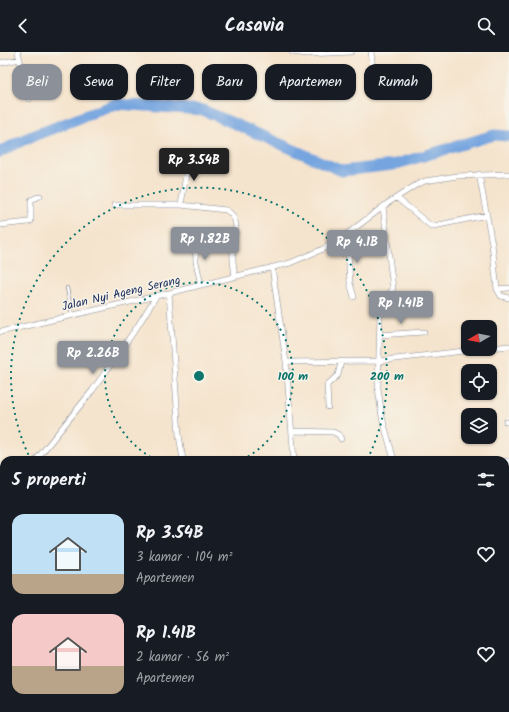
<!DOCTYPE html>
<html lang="id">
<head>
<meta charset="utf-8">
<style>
	:root { --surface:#171b24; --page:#20242c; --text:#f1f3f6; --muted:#9ea1a6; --accent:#8c9099 }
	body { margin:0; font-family:Kalam,sans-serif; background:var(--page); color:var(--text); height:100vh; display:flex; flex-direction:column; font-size:15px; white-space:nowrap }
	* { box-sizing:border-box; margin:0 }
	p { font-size:13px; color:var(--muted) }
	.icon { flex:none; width:22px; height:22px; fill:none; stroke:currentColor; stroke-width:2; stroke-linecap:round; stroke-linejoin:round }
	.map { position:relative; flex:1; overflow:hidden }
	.details { position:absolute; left:0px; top:404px; width:509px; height:256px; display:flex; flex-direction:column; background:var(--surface); border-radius:12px 12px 0 0; box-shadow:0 1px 3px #0004 }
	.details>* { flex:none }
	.hud { position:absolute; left:12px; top:12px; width:485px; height:36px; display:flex; gap:8px }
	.needle { width:26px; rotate:260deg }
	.buttons { position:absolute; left:461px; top:268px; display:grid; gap:8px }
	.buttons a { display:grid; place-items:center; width:36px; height:36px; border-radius:8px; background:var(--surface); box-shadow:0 1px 3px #0004; font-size:20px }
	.price { position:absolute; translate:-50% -34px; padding:0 9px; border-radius:4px; background:var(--accent); color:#fff; font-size:13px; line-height:26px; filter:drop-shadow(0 1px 2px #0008) }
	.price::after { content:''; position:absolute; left:50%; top:24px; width:12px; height:9px; margin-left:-6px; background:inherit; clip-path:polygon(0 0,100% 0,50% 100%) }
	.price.on { background:#222; color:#fff }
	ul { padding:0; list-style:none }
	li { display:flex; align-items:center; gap:12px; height:100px; padding:0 12px }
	li span { display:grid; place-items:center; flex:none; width:112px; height:80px; border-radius:12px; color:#555 }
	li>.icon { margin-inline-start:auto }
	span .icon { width:48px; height:48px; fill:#fffc; stroke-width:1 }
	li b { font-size:17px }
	h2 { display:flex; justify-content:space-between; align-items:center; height:48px; padding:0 12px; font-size:17px }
	.chip { padding:0 14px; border-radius:12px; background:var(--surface); box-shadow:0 1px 3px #0004; font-size:14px; line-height:36px }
	.chip.on { background:var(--accent); color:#fff }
	header { display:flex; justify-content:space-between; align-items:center; height:52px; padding:0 12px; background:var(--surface); font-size:18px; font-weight:700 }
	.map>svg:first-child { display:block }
</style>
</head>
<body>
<header><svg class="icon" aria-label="back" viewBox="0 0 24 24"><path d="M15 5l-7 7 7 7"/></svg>Casavia<svg class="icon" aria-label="search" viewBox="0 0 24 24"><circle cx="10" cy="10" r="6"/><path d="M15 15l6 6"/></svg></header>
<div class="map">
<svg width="509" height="660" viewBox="0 0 509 660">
	<rect width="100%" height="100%" fill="#f7f3e8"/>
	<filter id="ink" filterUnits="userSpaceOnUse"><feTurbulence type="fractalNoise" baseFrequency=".025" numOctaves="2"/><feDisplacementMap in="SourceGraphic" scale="8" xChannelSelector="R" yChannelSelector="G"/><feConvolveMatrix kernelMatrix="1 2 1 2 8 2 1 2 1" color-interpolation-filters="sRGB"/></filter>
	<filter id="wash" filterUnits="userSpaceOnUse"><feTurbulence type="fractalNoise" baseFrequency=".012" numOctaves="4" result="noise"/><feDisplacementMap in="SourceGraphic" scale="16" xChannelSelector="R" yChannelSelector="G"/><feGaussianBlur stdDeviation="0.9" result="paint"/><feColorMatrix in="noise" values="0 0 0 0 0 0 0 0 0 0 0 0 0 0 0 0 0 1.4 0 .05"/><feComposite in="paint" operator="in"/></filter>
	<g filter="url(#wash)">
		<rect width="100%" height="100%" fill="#f5e4cd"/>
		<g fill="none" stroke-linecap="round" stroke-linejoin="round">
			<path stroke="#74a4df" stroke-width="11" d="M0,100L25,87L116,52L203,58L342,119L393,113L494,83L509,84"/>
		</g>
	</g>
	<g filter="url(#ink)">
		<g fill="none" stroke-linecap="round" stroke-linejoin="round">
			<g stroke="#888a96" stroke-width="4">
				<path id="lane" d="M67,236L72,263"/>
			</g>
			<g stroke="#888a96" stroke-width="6">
				<path id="street" d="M18,0L29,47
					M292,0L307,2L351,0
					M371,0L375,36
					M0,11L20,7
					M479,122L492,192L497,237L501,244L509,246
					M397,146L431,174H434L487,163
					M114,153H181L226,158C242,167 234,185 233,199C232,208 234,216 235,225
					M181,153L189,104
					M383,155L393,236L383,255L380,264L378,336L382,365L394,408
					M0,173L29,170L31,169V148L40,144
					M347,182L350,231L354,245
					M195,187L196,210L201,233
					M272,215L286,310L294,408
					M497,237L509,236
					M169,241L179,383L183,408
					M0,280L169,241L290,211L323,197L339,188L388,151L416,133L425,129L457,124L509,122
					M379,283L424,280
					M490,296L509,294
					M286,310L378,309L481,297
					M328,355L327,333L338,323L341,310
					M506,370H509
					M292,379L333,380L339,383L341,387
					M36,408L92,339L137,275L157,243
					M505,409H509
					M0,453L4,448"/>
			</g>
			<use href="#lane" stroke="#fff" stroke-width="2.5"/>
			<use href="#street" stroke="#fff" stroke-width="5"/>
		</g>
	</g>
	<g fill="none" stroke="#0f766e" stroke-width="2" stroke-dasharray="2 4">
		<path d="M156 408A94 94 0 1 1 242 408"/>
		<path d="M31 408A188 188 0 1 1 367 408"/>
	</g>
	<g text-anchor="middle" stroke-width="3" stroke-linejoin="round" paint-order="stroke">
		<g font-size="12" fill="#1b2f5e" stroke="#f7f3e8">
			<text transform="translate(121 241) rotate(-13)" y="4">Jalan Nyi Ageng Serang</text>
		</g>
	</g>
	<circle cx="199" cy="324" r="6" fill="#0f766e" stroke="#f7f3e8" stroke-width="2"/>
	<g font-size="12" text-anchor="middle" font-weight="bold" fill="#0f766e" stroke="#f7f3e8" stroke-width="3" stroke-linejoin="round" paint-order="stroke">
		<text x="293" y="328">100 m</text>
		<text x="387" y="328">200 m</text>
	</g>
</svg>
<div class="buttons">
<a><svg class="needle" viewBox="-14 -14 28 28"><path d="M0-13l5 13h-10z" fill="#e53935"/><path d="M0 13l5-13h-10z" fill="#9ea1a6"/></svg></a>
<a><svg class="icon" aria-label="locate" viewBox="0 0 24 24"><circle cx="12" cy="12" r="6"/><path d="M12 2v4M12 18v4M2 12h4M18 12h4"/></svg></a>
<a><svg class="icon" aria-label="layers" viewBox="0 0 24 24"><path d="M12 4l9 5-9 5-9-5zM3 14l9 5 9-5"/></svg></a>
</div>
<b class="price on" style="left:194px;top:130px">Rp 3.54B</b>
<b class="price" style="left:205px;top:209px">Rp 1.82B</b>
<b class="price" style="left:357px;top:212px">Rp 4.1B</b>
<b class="price" style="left:401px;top:273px">Rp 1.41B</b>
<b class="price" style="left:93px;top:323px">Rp 2.26B</b>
<div class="hud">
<a class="chip on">Beli</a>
<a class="chip">Sewa</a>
<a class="chip">Filter</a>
<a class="chip">Baru</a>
<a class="chip">Apartemen</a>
<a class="chip">Rumah</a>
</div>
<section class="details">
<h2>5 properti<svg class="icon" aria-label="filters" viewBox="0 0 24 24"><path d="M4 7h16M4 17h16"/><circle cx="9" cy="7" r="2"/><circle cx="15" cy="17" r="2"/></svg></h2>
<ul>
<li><span style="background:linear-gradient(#bfe0f5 75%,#b9a48a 0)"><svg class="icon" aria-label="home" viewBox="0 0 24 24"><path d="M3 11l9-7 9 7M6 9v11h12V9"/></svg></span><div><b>Rp 3.54B</b><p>3 kamar · 104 m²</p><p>Apartemen</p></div><svg class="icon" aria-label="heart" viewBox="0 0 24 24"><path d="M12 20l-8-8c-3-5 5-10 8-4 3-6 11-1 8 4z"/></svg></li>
<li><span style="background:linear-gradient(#f6c9c9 65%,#b9a48a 0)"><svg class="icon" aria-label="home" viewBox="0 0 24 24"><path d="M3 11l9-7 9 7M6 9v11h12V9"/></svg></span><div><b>Rp 1.41B</b><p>2 kamar · 56 m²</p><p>Apartemen</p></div><svg class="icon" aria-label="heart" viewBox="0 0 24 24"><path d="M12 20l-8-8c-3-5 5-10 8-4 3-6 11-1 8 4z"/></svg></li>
</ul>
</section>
</div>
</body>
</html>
